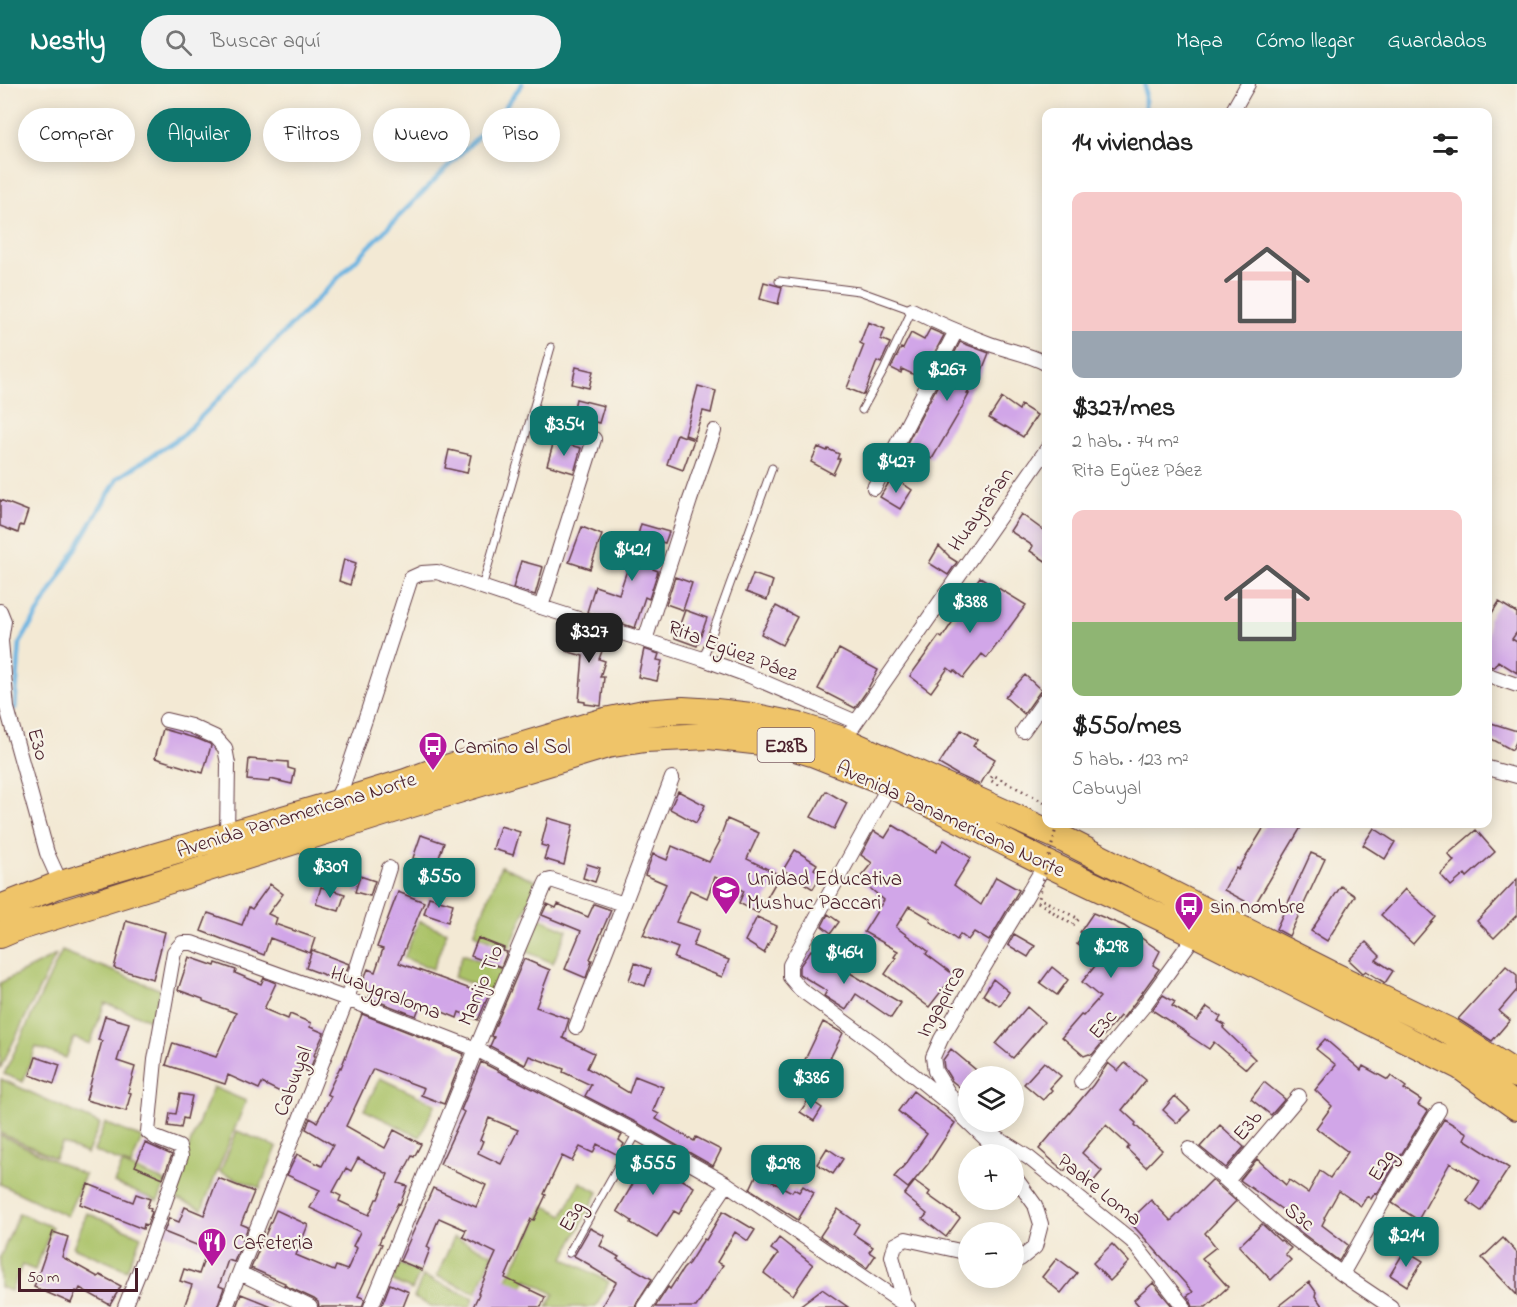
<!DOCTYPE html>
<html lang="es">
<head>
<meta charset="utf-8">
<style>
	:root { --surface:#fff; --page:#f2f2f2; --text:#222; --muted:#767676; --accent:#0f766e }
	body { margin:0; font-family:"Indie Flower",sans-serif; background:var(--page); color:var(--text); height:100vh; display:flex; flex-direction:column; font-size:22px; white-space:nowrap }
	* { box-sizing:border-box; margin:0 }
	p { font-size:20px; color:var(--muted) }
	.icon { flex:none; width:33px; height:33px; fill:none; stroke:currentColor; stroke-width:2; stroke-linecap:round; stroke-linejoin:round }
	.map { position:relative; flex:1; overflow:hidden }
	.details { position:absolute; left:1042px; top:24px; width:450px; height:720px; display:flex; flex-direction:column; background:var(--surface); border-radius:12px; box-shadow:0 3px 15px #0003 }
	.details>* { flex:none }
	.hud { position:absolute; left:18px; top:24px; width:570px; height:54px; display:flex; gap:12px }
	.buttons { position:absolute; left:958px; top:982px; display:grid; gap:12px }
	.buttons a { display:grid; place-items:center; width:66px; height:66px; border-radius:50%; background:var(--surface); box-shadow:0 3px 15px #0003; font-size:30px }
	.scale { position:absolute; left:18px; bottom:15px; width:120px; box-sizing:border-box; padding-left:6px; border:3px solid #4a1f2b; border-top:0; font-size:16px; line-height:21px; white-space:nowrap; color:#4a1f2b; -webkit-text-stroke:4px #f7f3e8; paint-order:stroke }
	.price { position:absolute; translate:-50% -51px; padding:0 14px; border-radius:12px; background:var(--accent); color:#fff; font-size:20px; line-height:39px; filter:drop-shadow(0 2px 3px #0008) }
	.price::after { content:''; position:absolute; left:50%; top:36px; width:18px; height:14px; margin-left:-9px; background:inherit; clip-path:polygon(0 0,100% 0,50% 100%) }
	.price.active { background:#222; color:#fff }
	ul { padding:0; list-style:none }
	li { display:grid; align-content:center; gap:12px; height:318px; padding:0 30px }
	li span { display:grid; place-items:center; height:186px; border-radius:12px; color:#555 }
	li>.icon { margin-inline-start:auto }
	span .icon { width:108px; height:108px; fill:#fffc; stroke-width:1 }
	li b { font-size:26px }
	h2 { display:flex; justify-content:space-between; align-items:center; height:72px; padding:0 30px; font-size:26px }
	.pill { padding:0 21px; border-radius:27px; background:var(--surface); box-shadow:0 3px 15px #0003; font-size:21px; line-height:54px }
	.pill.active { background:var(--accent); color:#fff }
	header { display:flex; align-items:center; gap:36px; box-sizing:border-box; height:84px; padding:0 30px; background:var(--accent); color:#fff }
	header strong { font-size:28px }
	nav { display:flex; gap:33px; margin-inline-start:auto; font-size:21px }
	.search { width:420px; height:54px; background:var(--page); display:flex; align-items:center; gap:15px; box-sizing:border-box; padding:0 21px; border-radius:33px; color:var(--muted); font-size:22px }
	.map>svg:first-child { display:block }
</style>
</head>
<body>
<header>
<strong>Nestly</strong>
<div class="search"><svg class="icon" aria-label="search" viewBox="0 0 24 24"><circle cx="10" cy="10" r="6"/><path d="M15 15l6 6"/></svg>Buscar aquí</div>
<nav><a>Mapa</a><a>Cómo llegar</a><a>Guardados</a></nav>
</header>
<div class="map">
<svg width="1517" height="1223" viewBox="0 0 1517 1223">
	<rect width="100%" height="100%" fill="#f7f3e8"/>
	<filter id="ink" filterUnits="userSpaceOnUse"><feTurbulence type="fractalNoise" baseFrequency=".0167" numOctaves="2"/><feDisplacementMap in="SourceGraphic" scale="12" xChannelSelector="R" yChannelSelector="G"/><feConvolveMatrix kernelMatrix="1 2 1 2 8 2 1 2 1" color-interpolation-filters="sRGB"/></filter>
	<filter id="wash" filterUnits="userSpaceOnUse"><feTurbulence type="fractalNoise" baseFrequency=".008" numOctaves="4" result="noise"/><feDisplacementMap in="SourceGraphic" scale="24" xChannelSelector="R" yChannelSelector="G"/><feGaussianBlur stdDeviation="1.35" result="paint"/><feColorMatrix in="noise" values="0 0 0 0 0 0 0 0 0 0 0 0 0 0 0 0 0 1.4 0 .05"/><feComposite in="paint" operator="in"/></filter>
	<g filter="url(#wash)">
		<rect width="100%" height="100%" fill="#f3e9d4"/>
		<path fill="#aac268" stroke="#7a704a" stroke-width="1.5" d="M501,782L537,797L510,864L474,850Z
			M539,834L567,846L553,879L525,867Z
			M419,837L447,848L433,885L404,874Z
			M62,867L161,906L150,936L105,919L90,960L74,954L66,974L36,963L23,998L4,990Z
			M463,870L503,886L495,909L454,893Z
			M56,871L0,985V899Z
			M380,994L435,1020L420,1053L364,1026Z
			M1,995L100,1040L87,1070L62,1059L55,1074L0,1049Z
			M213,1003L246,1017L202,1125L169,1112Z
			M105,1039L142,1054L131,1082L94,1067Z
			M237,1047L277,1063L260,1104L220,1088Z
			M0,1051L85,1091L67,1132L0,1100Z
			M122,1080L166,1098L158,1117L114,1099Z
			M580,1098L598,1108L564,1174L609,1198L596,1223H547L554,1210L527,1195L513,1222L497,1214L545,1122L563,1131Z
			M19,1129L52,1143L35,1186L22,1181L11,1207L0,1203V1174Z
			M87,1129L141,1152L127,1186L73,1163Z
			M454,1153L493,1170L476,1209L437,1192Z
			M399,1180L420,1189L412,1206L392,1197Z
			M423,1192L474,1214L470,1223H433L414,1214Z"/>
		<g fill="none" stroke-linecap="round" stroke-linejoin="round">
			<path stroke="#69b3e1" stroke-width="4.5" d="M1145,28V0
				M15,624L20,559L118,394L183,351L499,31L522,0"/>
		</g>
		<g id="blocks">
			<path fill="#d1a6e8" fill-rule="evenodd" d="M764,198L782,203L778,220L760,215Z
				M868,238L885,245L881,255L890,259L881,279L877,277L864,311L847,304L864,261L860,259Z
				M930,245L944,251L921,294L902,285L901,289L891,284L901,264L903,265L911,249L924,256Z
				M960,258L989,269L981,289L967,310H969L959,329L932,375L906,361L941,295L954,303L964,279L952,274Z
				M576,283L593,287L589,304L572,300Z
				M698,302L716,307L711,329L703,327L694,354L685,351Z
				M1002,314L1019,326L1021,321L1037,331L1023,353L1005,342L1004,343L989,334Z
				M576,315L604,322L599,339L572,332Z
				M677,350L694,356L683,386L667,380Z
				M554,357L581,364L574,389L547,381Z
				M818,363L827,367L828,365L839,370L837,375H840L833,390L811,378Z
				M449,366L471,371L467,389L445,384Z
				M891,395L897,399L899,397L912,406L900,425L880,413Z
				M0,416L28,427L23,442L20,441L18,449L0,442Z
				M1021,430L1043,446L1047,441V478L1030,467L1033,462L1010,447Z
				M641,440L669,448L665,459L661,458L653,485L658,487L649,515L645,513L635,544L587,528L595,502L619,510L628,483H629Z
				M582,443L602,451L590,485L569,478Z
				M939,462L949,472V473L957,478L948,491L929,479Z
				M344,475L356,479L350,501L339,497Z
				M521,477L543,483L535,511L513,504Z
				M753,490L773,497L767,516L746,508Z
				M675,493L692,499L683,526L666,520Z
				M980,493L1026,521L987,574L982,570L963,594L954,586L953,588L948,584L931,608L910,592L939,552L942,554L963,522L960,520L968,507L969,508Z
				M1499,518L1517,529V548L1512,555L1517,558V589L1498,577L1494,583L1488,582V535Z
				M776,522L797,533L782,561L761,550Z
				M685,526L707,534L697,562L675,554Z
				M573,543L607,554L599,575L605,577L600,593H604L601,622L585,620V618L579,617L583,572L566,567Z
				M644,565L659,570L657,576L662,577L657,597L638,593Z
				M839,565L878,586L866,608L855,624L818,605Z
				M1025,591L1041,606L1024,630L1005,613Z
				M1488,638L1517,647V656L1512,666L1488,653Z
				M163,645L198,655L210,660L211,662L203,689L155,674Z
				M961,646L977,656L973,662L995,675L980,701L958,691L939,680Z
				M249,675L288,678V684L295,686L292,700L270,695L269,698L247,696Z
				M678,707L705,721L696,739L670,725Z
				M826,707L847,719L834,745L811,733Z
				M548,734L573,741L564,781L544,775L548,763L541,761Z
				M727,735L759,749L747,775L780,791L758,829L739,819L744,807L715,793L707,814L690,806L676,838L699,846L693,862L729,876L722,893L674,874L678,864L643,851L666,800L645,791L653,770L667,776L672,762L709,778L720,757L719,756Z
				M1266,740H1303L1254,822L1224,806L1236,784L1238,786Z
				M893,741L936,768L944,756L971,774L954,801L981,821L996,793L1019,806L989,857L974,848L968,856L960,850L957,856L930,837L931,835L909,822L896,843L928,867L926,870L954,891L929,923L885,890L896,874L894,873L898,867L864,848L884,816L859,795L872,779L861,771L874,747L885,754Z
				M500,742L520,748L513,771L493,765Z
				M1374,744L1395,758L1385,775L1363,761Z
				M1476,746L1495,768L1467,793L1465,790L1451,802L1440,790L1454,777L1448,770Z
				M421,751L444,759L436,782L413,774Z
				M795,766L817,780L814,785L822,790L813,805L783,786Z
				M1311,769L1325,775L1289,852L1276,845Z
				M587,780L600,784L595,798L583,794Z
				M360,792L375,797L370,812L355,808Z
				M1517,795V831L1494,854L1477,837Z
				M270,800L283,810L268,830L277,834L275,840L315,854L310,869L270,854L264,871L201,847L208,829L242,841L249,823L252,825Z
				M1341,802L1355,812L1327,857L1311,847Z
				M321,803L345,810L339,827L316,820Z
				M1405,805L1436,833L1413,860L1381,831Z
				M398,808L424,818L399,879L473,906L474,904L489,910L478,936L459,928L457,934L421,919L416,932L369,914L371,908L360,904L368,885L375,888L383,865L377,863Z
				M429,813L453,820L448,838L424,830Z
				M547,820L556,824L558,820L588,833L594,820L611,826L590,875L592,876L586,894L565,885L581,847L542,831Z
				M1093,829L1124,842L1160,867L1153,881L1159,885L1136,917L1123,934L1120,932L1104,951L1099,957L1102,959L1092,971L1089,970L1084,972L1062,953L1081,931L1083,932L1100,913L1082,898L1100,876L1077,860L1084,851L1080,848Z
				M828,830L839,838L831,849L822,842Z
				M757,833L777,842L764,869L745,857Z
				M126,837L165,848L153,895L114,884Z
				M1014,850L1035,862L1028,873L1008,861Z
				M478,854L504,864L503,867L507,868L501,883L471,872Z
				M1366,858L1380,872L1376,876L1393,887L1385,899L1366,887L1363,889L1349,876Z
				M312,866L349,880L343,898L306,884Z
				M811,866L901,919L891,934L856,910L846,926L824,912L827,907L799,890V883Z
				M189,873L215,882L216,879L236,886L235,889L261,900L264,894L276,899L264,925L288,935L290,930L311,939L310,943L324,949L314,971L315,972L309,988L300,984L286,1011L262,999L259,1005L228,991L225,1000L166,981L173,959L216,973L236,929L203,917V915L178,906Z
				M524,875L550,886L536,923L569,935L563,954L594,969L587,984L629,1009L635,992L663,1003L653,1027L659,1030L656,1035L694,1057L696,1053L721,1066L713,1082L641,1041L585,1012L591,1001L563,988L564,985L529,972L525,981L490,962L494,953L491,952Z
				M635,879L651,885L645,902L629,896Z
				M1506,882L1517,891V906L1499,927L1510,936L1492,957L1458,935Z
				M1052,883L1068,896L1057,911L1040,899Z
				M993,895L1009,908L1000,922L983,911Z
				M1163,911L1175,918L1172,922L1197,937L1207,923L1221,933L1218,937L1225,941L1223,944L1255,975L1246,985L1214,958L1209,965L1188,951L1189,950L1152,926Z
				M1027,923L1044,938L1013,974L996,960Z
				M362,930L464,970L444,1020L421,1011L424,1004L374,985L372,987L346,1042L385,1064L394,1046L421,1060L414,1073L412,1072L398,1099L407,1102L400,1120L398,1119L379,1159L382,1160L358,1212L365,1215L362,1223H319L318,1218L314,1215L284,1201L285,1199L251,1184L276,1126L308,1141L296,1171L334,1187L336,1182L347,1186L357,1164L353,1162L360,1148L310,1124L320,1106L287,1091L297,1070L322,1082L333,1061L306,1045L310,1034L317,1038L331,1012L327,1010L340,983L341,984ZM358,1074L388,1090L378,1115H376L369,1131L339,1117L341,1112L333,1108L346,1084L351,1087Z
				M105,932L129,939L117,977L135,983L128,1008L131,1009L126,1027L86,1016L102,957L98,956Z
				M823,938L843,949L820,994L801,984Z
				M1325,955L1361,986L1363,982L1388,996L1391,992L1406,1003L1404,1005L1421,1016L1418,1021L1428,1027L1377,1110L1375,1109L1371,1115L1367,1112L1361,1122L1339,1107L1324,1134L1325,1135L1322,1141L1348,1161L1339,1177L1294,1143L1300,1138L1240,1096L1257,1075L1286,1101L1289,1096L1308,1109L1320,1087L1330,1094L1348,1068L1316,1044L1332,1022L1315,1006L1336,981L1316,965Z
				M951,965L976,986L971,993H969V995L962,1005L952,997L944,984L943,976Z
				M36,973L60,981L54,1000L30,991Z
				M481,978L622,1051L619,1056L624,1060L618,1071L597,1060L593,1069L580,1063L572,1077L562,1072L544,1110L546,1111L534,1136L531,1135L505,1194L545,1213L541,1223H473L479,1210L478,1209L496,1169L463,1153L466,1146L439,1134L427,1163L430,1165L422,1186L400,1177L433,1104L476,1123L486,1101L440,1080L464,1028L461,1026ZM489,1034L518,1046L501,1080L478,1069L483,1057L480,1056Z
				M1044,978L1061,992L1050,1004L1052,1006L1043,1016L1024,1000Z
				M1108,979L1118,987L1125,979L1146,996L1122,1026L1136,1039L1135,1041L1162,1066L1146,1083L1127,1065L1129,1062L1106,1041L1082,1069L1102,1087L1091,1100L1069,1082L1064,1087L1039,1065L1093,1001Z
				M1264,998L1285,1015L1271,1031L1251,1015Z
				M913,1007L955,1039L928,1080L908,1104L894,1093L908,1077L927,1050L898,1027Z
				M180,1010L192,1012L187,1035L183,1034L181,1044L168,1042L170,1029L176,1030Z
				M1175,1012L1190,1026L1177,1039L1163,1026Z
				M809,1015L822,1024L814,1037L800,1028Z
				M1444,1035L1467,1049L1464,1055L1509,1084L1481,1127L1467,1117L1480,1097L1450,1079L1418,1136L1392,1119Z
				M1220,1041L1244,1063L1226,1084L1200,1063Z
				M145,1059L172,1071L163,1094L135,1082Z
				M827,1064L843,1075L833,1090L817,1080Z
				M634,1066L694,1103L679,1130L674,1127L657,1154L631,1139L632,1137L617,1127L638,1091L630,1086L635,1079L628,1076Z
				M757,1090L792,1108L794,1105L799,1108L803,1102L814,1109L798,1136L750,1105Z
				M218,1094L254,1108L241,1140L248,1143L234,1178L228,1176L219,1202L224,1204L217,1223H184L192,1201L180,1197L184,1185L199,1190L207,1167L203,1165L204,1164L164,1148L169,1134L179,1138L185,1123L204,1131Z
				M1212,1096L1236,1117L1205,1149L1216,1163L1202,1174L1228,1203L1206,1223H1193L1191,1218L1187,1212L1193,1208L1129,1137L1151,1116L1171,1137Z
				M915,1097L930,1108L928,1111L960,1134L946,1153L923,1135L927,1130L904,1111Z
				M88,1100L133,1118L136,1110L150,1115L147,1123L151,1125L150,1127L152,1128L147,1141L144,1140L143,1145L80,1120Z
				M838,1125L859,1140L853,1150L873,1163L869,1168L875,1172L867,1184L820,1152Z
				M723,1127L755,1146L748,1157L735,1148L717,1178L723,1181L696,1223H655L668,1203L670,1205L683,1185L689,1179L704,1155L706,1156Z
				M1262,1140L1280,1157L1281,1156L1291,1164L1285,1170L1291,1176L1271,1196L1239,1162Z
				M590,1144L605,1152L600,1162L619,1173L617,1175L652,1195L637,1218L635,1223H601L616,1198L591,1183L592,1182L574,1172Z
				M53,1148L68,1153L62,1173L98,1193L100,1191L121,1202L110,1221L80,1204L78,1208L76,1207L71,1219L34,1203Z
				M779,1154L813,1181L793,1211L764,1189L778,1170L771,1165Z
				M1503,1154L1517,1169V1211L1482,1174Z
				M1112,1160L1129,1178L1110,1197L1093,1179Z
				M1405,1166L1423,1177L1407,1202L1390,1191Z
				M1057,1174L1077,1189L1061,1209L1042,1193Z
				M1309,1198L1316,1208L1315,1212L1323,1223H1277Z
				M1153,1199L1173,1223H1140L1134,1216Z
				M390,1200L409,1208L403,1223H381Z
				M822,1205L848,1223H798Z
				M241,1210L271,1222V1223H236Z"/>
		</g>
	</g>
	<g filter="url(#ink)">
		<use href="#blocks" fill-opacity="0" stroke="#633d44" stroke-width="1.5"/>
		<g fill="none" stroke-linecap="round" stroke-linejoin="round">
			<g stroke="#633d44" stroke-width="9">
				<path id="lane" d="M779,197L859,207L912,226L884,286L862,326
					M482,503L551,263
					M703,575L772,384
					M569,1169L637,1049"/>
			</g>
			<g stroke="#633d44" stroke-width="16">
				<path id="street" d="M1232,28L1248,0
					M912,226C937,239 963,250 990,260C1009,267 1029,270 1047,280
					M874,404L956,247
					M541,523L594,355
					M0,527L4,537L1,557L7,624L47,769L61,800
					M645,556L690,416L714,347
					M1488,591L1517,601
					M166,636L191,642L215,653L225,664L228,680L227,752
					M852,644L1047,365
					M1023,647L1047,613
					M1488,684L1517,692
					M890,700L790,881V893L800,905L875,960L969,1036
					M334,720L343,701L368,627L411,494L422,489L437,488L541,523L703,575L750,592L856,638
					M576,943L624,820
					M1081,998L1143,923L1196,850
					M983,1045L1029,1074L1132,1157L1184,1223
					M1189,1065L1227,1097L1279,1143L1342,1190L1391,1223
					M998,1071L989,1058L963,1033L935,987L933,973L941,955L1046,779
					M1014,1092L1035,1121L1041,1140L1035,1163L1020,1175H1014
					M1227,1097L1299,1012
					M240,1189L310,1223
					M1342,1190L1389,1107L1439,1026
					M125,1223L147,1168L181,1072L179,1063L156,1054L148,1048L155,976L174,868L182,859H192L347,915L476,965L637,1049L727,1100L908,1223
					M226,1223L347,915L389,784
					M371,1223L476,965L545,801L547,797L551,796L624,820L672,694
					M644,1223L727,1100
					M904,1223L905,1221L892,1172L895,1161L906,1155L969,1169"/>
			</g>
			<g stroke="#633d44" stroke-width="28">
				<path id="highway" d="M0,824L61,800L334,720L406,698L433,688L605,637L644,629L683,626L716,628L751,632L799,642L843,656L1061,754L1331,890L1447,946L1517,991
					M0,851L14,845L412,720L607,661L645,655L709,652L762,658L789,662L812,669L890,700L1046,779L1196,850L1461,983L1517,1023"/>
			</g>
			<path stroke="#633d44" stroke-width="3" stroke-dasharray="1.5 4.5" stroke-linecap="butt" d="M998,701L990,696L993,691L1047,720"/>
			<use href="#lane" stroke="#fff" stroke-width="7"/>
			<use href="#street" stroke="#fff" stroke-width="14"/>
			<use href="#highway" stroke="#efc469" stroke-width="26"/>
			<path stroke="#633d44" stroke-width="3" stroke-dasharray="1.5 4.5" stroke-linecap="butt" d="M1038,818L1073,841L1079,835L1039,814L1057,740"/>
		</g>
	</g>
	<defs>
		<g id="bus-pin" transform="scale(1.5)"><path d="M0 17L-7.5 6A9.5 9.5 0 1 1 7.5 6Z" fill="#b5179e" stroke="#f7f3e8"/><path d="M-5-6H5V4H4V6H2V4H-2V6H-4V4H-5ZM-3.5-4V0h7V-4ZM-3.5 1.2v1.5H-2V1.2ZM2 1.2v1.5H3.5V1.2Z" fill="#fff"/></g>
		<g id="university-pin" transform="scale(1.5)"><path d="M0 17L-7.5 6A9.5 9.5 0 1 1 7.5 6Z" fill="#b5179e" stroke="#f7f3e8"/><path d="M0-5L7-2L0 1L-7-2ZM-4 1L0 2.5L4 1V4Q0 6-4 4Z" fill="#fff"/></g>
		<g id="restaurant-pin" transform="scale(1.5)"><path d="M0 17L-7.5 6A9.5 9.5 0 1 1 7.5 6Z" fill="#b5179e" stroke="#f7f3e8"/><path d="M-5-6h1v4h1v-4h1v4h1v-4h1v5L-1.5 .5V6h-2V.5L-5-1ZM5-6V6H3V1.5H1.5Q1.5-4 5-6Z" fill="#fff"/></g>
	</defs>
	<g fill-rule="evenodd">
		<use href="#bus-pin" x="433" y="662"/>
		<use href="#university-pin" x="726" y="806"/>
		<use href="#bus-pin" x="1189" y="822"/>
		<use href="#restaurant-pin" x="212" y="1158"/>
	</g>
	<g text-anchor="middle" stroke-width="4.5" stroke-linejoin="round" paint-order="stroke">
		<rect fill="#f7f3e8" stroke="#7e5f64" stroke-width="1.5" x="757.5" y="644" width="57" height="34" rx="4.5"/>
		<g font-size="20" font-weight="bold" fill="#4a1f2b">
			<text x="786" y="668">E28B</text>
		</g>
		<g font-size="21" fill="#4a1f2b" stroke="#f7f3e8">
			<text transform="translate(980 425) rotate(-55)" y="7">Huayrañan</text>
			<text transform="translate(733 566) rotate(21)" y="7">Rita Egüez Páez</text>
			<text transform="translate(39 660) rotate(74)" y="7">E3o</text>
			<text transform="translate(296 730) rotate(-17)" y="7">Avenida Panamericana Norte</text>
			<text transform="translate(951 734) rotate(25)" y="7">Avenida Panamericana Norte</text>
			<text transform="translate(480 901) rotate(-67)" y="7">Manijo Tio</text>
			<text transform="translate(386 908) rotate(21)" y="7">Huaygraloma</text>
			<text transform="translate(940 917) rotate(-61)" y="7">Ingapirca</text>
			<text transform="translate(1102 940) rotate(-51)" y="7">E3c</text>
			<text transform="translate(292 997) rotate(-69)" y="7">Cabuyal</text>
			<text transform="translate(1247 1041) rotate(-50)" y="7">E3b</text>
			<text transform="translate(1381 1081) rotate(-59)" y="7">E2g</text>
			<text transform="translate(1100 1105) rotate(39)" y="7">Padre Loma</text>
			<text transform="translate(571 1132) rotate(-61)" y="7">E3g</text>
			<text transform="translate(1300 1132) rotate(38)" y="7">S3c</text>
		</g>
		<g font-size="21" fill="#4a1f2b" stroke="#f7f3e8" text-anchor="start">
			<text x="454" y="669">Camino al Sol</text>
			<text x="747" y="801">Unidad Educativa<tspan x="747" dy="24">Mushuc Paccari</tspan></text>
			<text x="1210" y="829">sin nombre</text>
			<text x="233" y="1165">Cafeteria</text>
		</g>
	</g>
</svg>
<div class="buttons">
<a><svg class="icon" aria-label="layers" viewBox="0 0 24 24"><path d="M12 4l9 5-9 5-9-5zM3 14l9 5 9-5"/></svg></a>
<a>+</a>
<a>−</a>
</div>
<div class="scale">50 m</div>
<b class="price" style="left:947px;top:318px">$267</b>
<b class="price" style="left:564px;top:373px">$354</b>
<b class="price" style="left:896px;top:410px">$427</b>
<b class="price" style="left:632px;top:498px">$421</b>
<b class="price" style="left:970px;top:550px">$388</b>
<b class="price active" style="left:589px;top:580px">$327</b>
<b class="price" style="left:330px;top:815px">$309</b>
<b class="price" style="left:439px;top:825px">$550</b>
<b class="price" style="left:1111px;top:895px">$298</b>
<b class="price" style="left:844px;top:901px">$464</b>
<b class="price" style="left:811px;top:1026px">$386</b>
<b class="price" style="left:653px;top:1112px">$555</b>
<b class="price" style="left:783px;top:1112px">$298</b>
<b class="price" style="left:1406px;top:1184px">$214</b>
<div class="hud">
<a class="pill">Comprar</a>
<a class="pill active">Alquilar</a>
<a class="pill">Filtros</a>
<a class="pill">Nuevo</a>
<a class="pill">Piso</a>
</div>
<section class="details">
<h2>14 viviendas<svg class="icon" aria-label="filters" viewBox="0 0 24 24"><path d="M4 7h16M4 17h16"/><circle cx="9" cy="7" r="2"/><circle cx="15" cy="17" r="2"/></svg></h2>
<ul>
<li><span style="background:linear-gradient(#f6c9c9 75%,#9aa5b1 0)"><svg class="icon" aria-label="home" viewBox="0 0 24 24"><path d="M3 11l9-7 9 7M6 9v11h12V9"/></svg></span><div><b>$327/mes</b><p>2 hab. · 74 m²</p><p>Rita Egüez Páez</p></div></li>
<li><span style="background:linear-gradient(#f6c9c9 60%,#8fb573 0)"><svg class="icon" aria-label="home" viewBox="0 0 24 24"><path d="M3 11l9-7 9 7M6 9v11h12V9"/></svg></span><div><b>$550/mes</b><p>5 hab. · 123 m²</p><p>Cabuyal</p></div></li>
</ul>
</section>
</div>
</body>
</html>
